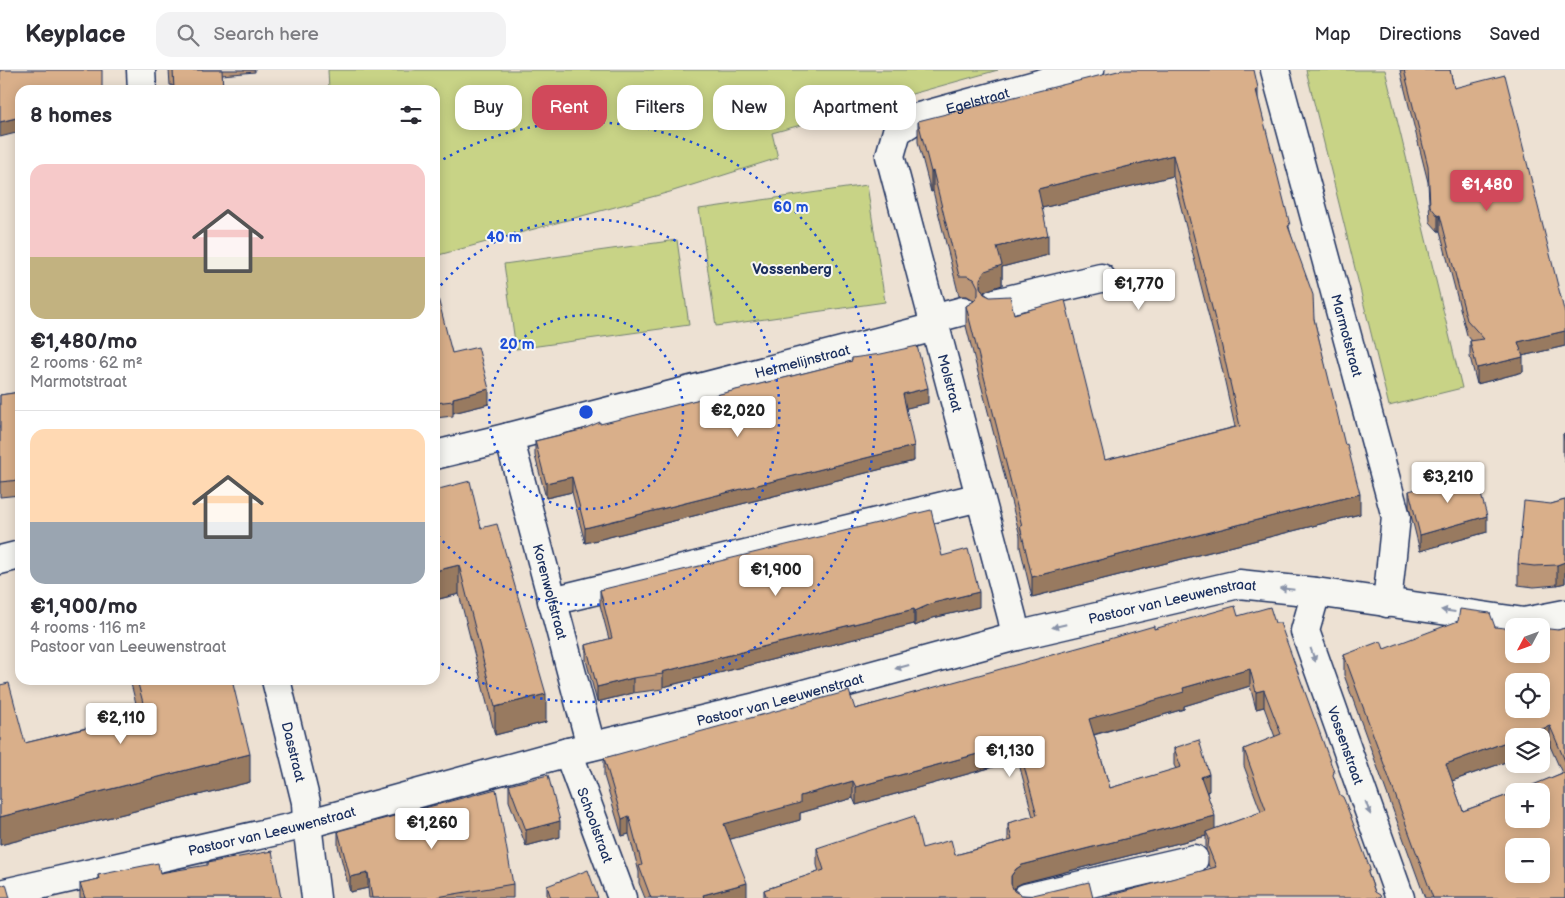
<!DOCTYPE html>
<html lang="en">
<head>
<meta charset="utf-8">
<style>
	:root { --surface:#fff; --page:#f2f2f3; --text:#2b2b33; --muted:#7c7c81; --line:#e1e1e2; --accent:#d1495b }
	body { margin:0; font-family:"Balsamiq Sans",sans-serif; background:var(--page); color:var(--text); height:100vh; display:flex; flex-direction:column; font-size:19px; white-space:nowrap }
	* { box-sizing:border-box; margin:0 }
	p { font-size:16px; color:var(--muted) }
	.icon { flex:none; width:28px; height:28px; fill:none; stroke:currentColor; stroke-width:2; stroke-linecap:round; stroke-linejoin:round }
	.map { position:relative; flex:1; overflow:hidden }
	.sheet { position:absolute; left:15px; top:15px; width:425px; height:600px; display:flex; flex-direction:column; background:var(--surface); border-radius:15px; box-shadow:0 2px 12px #0003 }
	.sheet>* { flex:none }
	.banner { position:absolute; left:455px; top:15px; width:475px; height:45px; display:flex; gap:10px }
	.needle { width:32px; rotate:229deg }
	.buttons { position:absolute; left:1505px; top:548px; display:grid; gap:10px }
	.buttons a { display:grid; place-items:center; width:45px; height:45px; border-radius:10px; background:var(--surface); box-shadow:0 2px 12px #0003; font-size:25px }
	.price { position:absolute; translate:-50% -42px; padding:0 11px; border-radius:5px; background:#fff; color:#222; font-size:16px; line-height:32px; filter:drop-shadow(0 1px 2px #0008) }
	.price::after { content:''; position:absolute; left:50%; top:30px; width:15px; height:11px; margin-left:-8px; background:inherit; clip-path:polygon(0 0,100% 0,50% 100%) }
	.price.on { background:var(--accent); color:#fff }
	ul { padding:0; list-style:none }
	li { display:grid; align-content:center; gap:10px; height:265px; padding:0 15px }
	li+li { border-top:1px solid var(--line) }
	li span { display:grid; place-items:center; height:155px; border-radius:15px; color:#555 }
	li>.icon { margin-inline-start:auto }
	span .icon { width:90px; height:90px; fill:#fffc; stroke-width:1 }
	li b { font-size:21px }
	h2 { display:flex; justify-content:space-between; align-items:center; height:60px; padding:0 15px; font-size:21px }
	.tag { padding:0 18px; border-radius:15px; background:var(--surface); box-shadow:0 2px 12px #0003; font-size:18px; line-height:45px }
	.tag.on { background:var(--accent); color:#fff }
	header { display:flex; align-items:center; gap:30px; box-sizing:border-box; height:70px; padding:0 25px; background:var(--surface); border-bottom:1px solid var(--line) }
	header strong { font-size:24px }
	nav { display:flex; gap:28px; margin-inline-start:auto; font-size:18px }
	.search { width:350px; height:45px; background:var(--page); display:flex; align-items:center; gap:12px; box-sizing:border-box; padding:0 18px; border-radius:15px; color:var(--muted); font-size:19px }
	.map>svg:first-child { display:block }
</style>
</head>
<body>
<header>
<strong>Keyplace</strong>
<div class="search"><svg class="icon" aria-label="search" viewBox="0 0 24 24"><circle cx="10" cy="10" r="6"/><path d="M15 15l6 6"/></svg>Search here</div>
<nav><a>Map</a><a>Directions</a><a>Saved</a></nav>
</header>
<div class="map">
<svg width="1565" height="828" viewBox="0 0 1565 828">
	<rect width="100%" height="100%" fill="#ede1d3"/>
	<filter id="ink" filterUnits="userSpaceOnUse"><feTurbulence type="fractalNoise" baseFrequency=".02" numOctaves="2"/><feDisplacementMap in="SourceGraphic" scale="10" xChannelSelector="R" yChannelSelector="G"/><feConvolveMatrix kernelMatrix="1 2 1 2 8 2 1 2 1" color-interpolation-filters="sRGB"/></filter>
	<g filter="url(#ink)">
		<path fill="#c8d386" stroke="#728172" d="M328,0H998L772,63L778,88L670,122L435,186V20H329Z
			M1306,0H1385L1462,318L1389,336Z
			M867,115L885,232L716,256L699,139Z
			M677,170L689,255L516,279L504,194Z"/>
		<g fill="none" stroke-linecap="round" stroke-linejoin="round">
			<g stroke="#1b2f5e" stroke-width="31">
				<g id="minor">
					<path d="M141,0L142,20"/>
					<path id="s1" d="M1275,0L1396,447L1387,533"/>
					<path d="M995,233L1101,208"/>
					<path d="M933,249L963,241"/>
					<path id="s2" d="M509,367L591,676"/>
					<path id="s3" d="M435,385L509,367L935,257"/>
					<path d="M0,490L20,485"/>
					<path id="s4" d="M1316,522L1305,561L1400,828"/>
					<path d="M552,531L980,427"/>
					<path id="s5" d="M1016,566L1012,547L890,86L897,61L919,47L1090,0"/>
					<path id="s6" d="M276,610L306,732L307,754L316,828"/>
					<path id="s7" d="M568,682L622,828"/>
					<path id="s8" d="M0,824L307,754L568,682L756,637L1016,566L1239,514L1316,522L1524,552L1565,544"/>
					<path d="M1026,828L1194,789"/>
				</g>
			</g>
			<use href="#minor" stroke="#f6f6f2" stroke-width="28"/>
		</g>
		<path fill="#bb9677" stroke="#1b2f5e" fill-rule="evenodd" d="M169,0H255V2L222,5L223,20H172V15H170Z
			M1400,0H1450L1454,18L1565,276L1522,286L1523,302L1477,314L1470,287V271H1472L1467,265L1440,161H1438L1430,152L1428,112Z
			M1258,29L1290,161L1314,249L1360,444L1032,527L1020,477V466L966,256V236L974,231V230L967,226H959L933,121L931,122L918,72V51ZM1173,106L1221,294L1235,357L1105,390L1014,244L984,223L985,221L1002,215V197L1048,185L1042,138Z
			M435,228L452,283L489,334L453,343V346L435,348Z
			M852,288L928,333L906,338L914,391L585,473L572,422L546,428L535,386V371L852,291Z
			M20,322V425L0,427V325Z
			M1565,363V391L1563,385V364Z
			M1409,421L1487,462L1420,481L1409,437Z
			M1565,430V513L1557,515L1534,517L1518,515V494L1551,434Z
			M481,458L546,652L495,665L459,524L435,530Z
			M942,486L979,537L933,548L915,556L914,554L663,617V619L633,623L597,632L586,590V575L609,569L600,535V520Z
			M1238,546L1275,553L1334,710L1375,822L1210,799L1208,794V784L1206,780V766L1022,813L1016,816L1014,819L1021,825L1093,828H764V820L819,802L817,795V778H922L955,785L1008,771V753L1033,747L1018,690L856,735L853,728L800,743V750L730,769L747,828H645L639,813V802L629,764L622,766L604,706V688L855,639L1154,559ZM1250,616L1256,639L1264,637L1275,667L1244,679V696L1261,742L1215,759L1207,722L1209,721L1174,678V695L1176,699L1110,718L1094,665L1184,639V636Z
			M1495,557L1514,584L1558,560L1565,558V828H1425L1344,605V585L1384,579ZM1514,666H1541V679L1550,676L1562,703L1528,718L1463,741L1452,711L1514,689Z
			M130,610H232L250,712L0,775V615L25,673L139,645Z
			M509,715L560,767L526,776L509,731Z
			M338,761L513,814V828H369L368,818L350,822L338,776Z
			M160,803L281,828H80V813L98,809V805Z
			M547,816L598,828H547Z"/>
		<path fill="#987a61" stroke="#1b2f5e" d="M1258,18V39L1256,20Z
			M20,47V62L0,67V52Z
			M1173,85V106L1038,139V119Z
			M933,101V121L931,122V102Z
			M1440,145V161H1438V146Z
			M1048,165V185L1002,197V215L985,221L980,229V209L997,177Z
			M1565,261V276L1518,287V272Z
			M1523,287V302L1477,314V298Z
			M928,318V333L903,339V324Z
			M489,319V334L453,343V328Z
			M914,376V391L585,473V458Z
			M572,407V422L546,428V413Z
			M1360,424V444L1032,527V507Z
			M1487,446V462L1420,481V465Z
			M1565,492V513L1557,515V495Z
			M459,495V524L435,530V501Z
			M979,522V537L933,548L915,556V541L933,533Z
			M914,539V554L663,617V604L662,602Z
			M1250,599V616L1184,636V639L1089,666V649L1183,618Z
			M633,608V623L597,632V617Z
			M1264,620V637L1256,639V622Z
			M546,624V652L495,665V637Z
			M1550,656V676L1541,679V666H1522Z
			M1514,669V689L1446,713V694Z
			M1018,673V690L856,735V717Z
			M250,684V712L0,775V747Z
			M1209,704V721L1201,724V707Z
			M853,711V728L800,743V750L724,771V754L800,726Z
			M629,746V764L622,766V749Z
			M1215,746V764L1206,762V766L1022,813L1016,816L1011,823V806L1016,799L1022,795Z
			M560,751V767L526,776V760Z
			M368,803V818L350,822V807Z
			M747,813V828H703V825Z"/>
		<path fill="#d9af8a" stroke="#1b2f5e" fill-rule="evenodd" d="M0,0H102V20H20V55V47L0,52Z
			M173,0H222L223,20H174Z
			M1122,0H1254L1258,18L1256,20L1290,155L1288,156L1313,225L1314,249L1345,375L1347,374L1360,424L1032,507L1020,456H1022L966,236L974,231L978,225V217L974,209L967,206H959L933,101L931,102L918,51ZM1173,85L1221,273L1240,356L1105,390L1065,230L1014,244L1010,226L990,227L984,224L980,217V209L985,201L1002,195L997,177L1048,165L1038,119Z
			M1404,0H1450L1454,18L1505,5L1565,244V261L1518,272L1523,287L1477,298L1470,271L1484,269L1467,250L1440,145L1438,146L1430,136L1428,96Z
			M435,228H438L452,283L478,277L489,319L453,328V331L435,333Z
			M917,276L928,318L903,324L914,376L585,458L572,407L546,413L535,371L581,360L600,352V354L852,291V288L881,284Z
			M20,322V410L0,412V325Z
			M1565,363V371L1563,364Z
			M1475,403L1487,446L1420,465L1409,421Z
			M470,411L481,458L497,454L546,624L495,637L459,495L435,501V420Z
			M1565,430V492L1557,495L1534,496L1518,494L1524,431L1551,434Z
			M931,440L942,486L968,479L979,522L933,533L915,541L914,539L662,602L663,604L633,608L597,617L586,575L612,568L600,520Z
			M1235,536L1238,546L1270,537L1275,553H1280L1334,702L1333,705L1340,725L1343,727L1346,734L1370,799L1368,803L1375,822L1380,825L1381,828H1100L1216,797L1208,777L1209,768L1206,762L1266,740L1244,679L1281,664L1264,620L1256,622L1250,599L1183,618L1184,622L1089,649L1110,718L1181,697L1174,678L1199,670L1209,704L1201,707L1215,746L1022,795L1016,799L1011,806V814L1014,821L1021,825L1029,826L1089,812L1093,828H767L764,820L824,800L817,778L914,746L922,778L951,770L955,785L1012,770L1008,753L1037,745L1018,673L856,717L853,711L800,726V733L724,754L747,813L703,825L704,828H651L639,796L642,795L629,746L622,749L604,688L849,621L855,639L1088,575L1154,556V559Z
			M1460,539L1490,543L1495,557L1514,559V584H1541V558L1558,560L1565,558V691L1550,656L1522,666H1514V669L1446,694L1463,741L1514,723V749H1541V721H1518L1565,702V828H1433L1344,585L1381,571L1384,579L1458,551ZM1514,611H1541V639H1514ZM1514,776H1541V804H1514Z
			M137,610H232L250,684L0,747V615L9,613L25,673L146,644Z
			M548,705L560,751L526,760L509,715Z
			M496,719L513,814L437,827V828H372L368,803L350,807L338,761Z
			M272,781L281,828H85L80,813L99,809L98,805L158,793L160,803L207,795V793Z
			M588,800L598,828H551L547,816Z
			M6,814L10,828H0V816Z"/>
		<defs><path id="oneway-solid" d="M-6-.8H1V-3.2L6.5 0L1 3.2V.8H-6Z" transform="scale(1.25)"/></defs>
		<g fill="#8892a8">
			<use href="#oneway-solid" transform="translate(1287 519) rotate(-174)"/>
			<use href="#oneway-solid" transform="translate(1448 541) rotate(-172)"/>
			<use href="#oneway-solid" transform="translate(1059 556) rotate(167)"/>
			<use href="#oneway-solid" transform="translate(1313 585) rotate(70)"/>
			<use href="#oneway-solid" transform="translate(902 597) rotate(165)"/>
			<use href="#oneway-solid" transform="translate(1368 738) rotate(70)"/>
		</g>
	</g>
	<g fill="none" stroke="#1d4ed8" stroke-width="2.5" stroke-dasharray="2.5 5">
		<circle cx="586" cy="342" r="97"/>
		<path d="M436 221A193 193 0 1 1 436 463"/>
		<path d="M437 93A290 290 0 1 1 437 591"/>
	</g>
	<g text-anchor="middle" stroke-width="4" stroke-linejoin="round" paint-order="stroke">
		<g font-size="14" fill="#1b2f5e" stroke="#f6f6f2">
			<text dy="5" stroke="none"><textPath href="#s5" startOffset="609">Egelstraat</textPath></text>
			<text dy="5" stroke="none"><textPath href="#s1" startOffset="275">Marmotstraat</textPath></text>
			<text dy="5" stroke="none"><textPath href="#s3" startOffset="379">Hermelijnstraat</textPath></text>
			<text transform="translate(950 313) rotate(75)" y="5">Molstraat</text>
			<text dy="5" stroke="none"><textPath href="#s2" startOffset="160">Korenwolfstraat</textPath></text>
			<text dy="5" stroke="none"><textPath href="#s8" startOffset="1209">Pastoor van Leeuwenstraat</textPath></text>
			<text dy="5" stroke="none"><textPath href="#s8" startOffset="804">Pastoor van Leeuwenstraat</textPath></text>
			<text dy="5" stroke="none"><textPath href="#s4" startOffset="162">Vossenstraat</textPath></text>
			<text dy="5" stroke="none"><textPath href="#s6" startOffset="74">Dasstraat</textPath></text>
			<text dy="5" stroke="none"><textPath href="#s7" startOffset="78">Schoolstraat</textPath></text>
			<text dy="5" stroke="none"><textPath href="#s8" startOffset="279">Pastoor van Leeuwenstraat</textPath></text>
		</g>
		<g font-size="15" font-weight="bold" fill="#1b2f5e" stroke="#f6f6f2">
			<text x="792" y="204">Vossenberg</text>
		</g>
	</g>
	<circle cx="586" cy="342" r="8" fill="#1d4ed8" stroke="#f6f6f2" stroke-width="2.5"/>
	<g font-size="15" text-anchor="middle" font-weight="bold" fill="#1d4ed8" stroke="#f6f6f2" stroke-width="4" stroke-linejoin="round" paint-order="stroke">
		<text x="791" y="142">60 m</text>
		<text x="504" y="172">40 m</text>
		<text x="517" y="279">20 m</text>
	</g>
</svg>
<div class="buttons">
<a><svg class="needle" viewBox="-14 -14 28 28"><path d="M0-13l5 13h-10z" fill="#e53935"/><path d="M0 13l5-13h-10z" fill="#7c7c81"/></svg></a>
<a><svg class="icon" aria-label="locate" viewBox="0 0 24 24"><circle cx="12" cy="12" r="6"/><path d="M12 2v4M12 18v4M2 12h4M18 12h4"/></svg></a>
<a><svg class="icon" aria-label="layers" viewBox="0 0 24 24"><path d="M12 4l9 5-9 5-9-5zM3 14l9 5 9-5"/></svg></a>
<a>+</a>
<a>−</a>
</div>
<b class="price on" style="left:1487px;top:142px">€1,480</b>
<b class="price" style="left:1139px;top:241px">€1,770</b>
<b class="price" style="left:738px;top:368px">€2,020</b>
<b class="price" style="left:1448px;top:434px">€3,210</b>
<b class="price" style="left:776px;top:527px">€1,900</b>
<b class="price" style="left:121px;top:675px">€2,110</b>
<b class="price" style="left:1010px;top:708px">€1,130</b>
<b class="price" style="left:432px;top:780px">€1,260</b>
<div class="banner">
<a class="tag">Buy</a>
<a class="tag on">Rent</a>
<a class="tag">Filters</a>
<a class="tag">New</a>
<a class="tag">Apartment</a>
</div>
<section class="sheet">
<h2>8 homes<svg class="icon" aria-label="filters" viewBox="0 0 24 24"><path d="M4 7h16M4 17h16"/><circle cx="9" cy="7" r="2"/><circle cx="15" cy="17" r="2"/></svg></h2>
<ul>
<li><span style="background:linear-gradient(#f6c9c9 60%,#c2b280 0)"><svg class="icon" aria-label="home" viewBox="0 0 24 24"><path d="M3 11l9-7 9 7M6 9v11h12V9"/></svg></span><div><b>€1,480/mo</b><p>2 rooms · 62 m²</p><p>Marmotstraat</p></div></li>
<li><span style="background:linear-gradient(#ffd9b3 60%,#9aa5b1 0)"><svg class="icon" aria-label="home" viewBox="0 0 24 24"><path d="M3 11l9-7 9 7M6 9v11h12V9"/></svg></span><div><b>€1,900/mo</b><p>4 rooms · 116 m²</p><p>Pastoor van Leeuwenstraat</p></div></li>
</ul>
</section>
</div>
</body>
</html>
